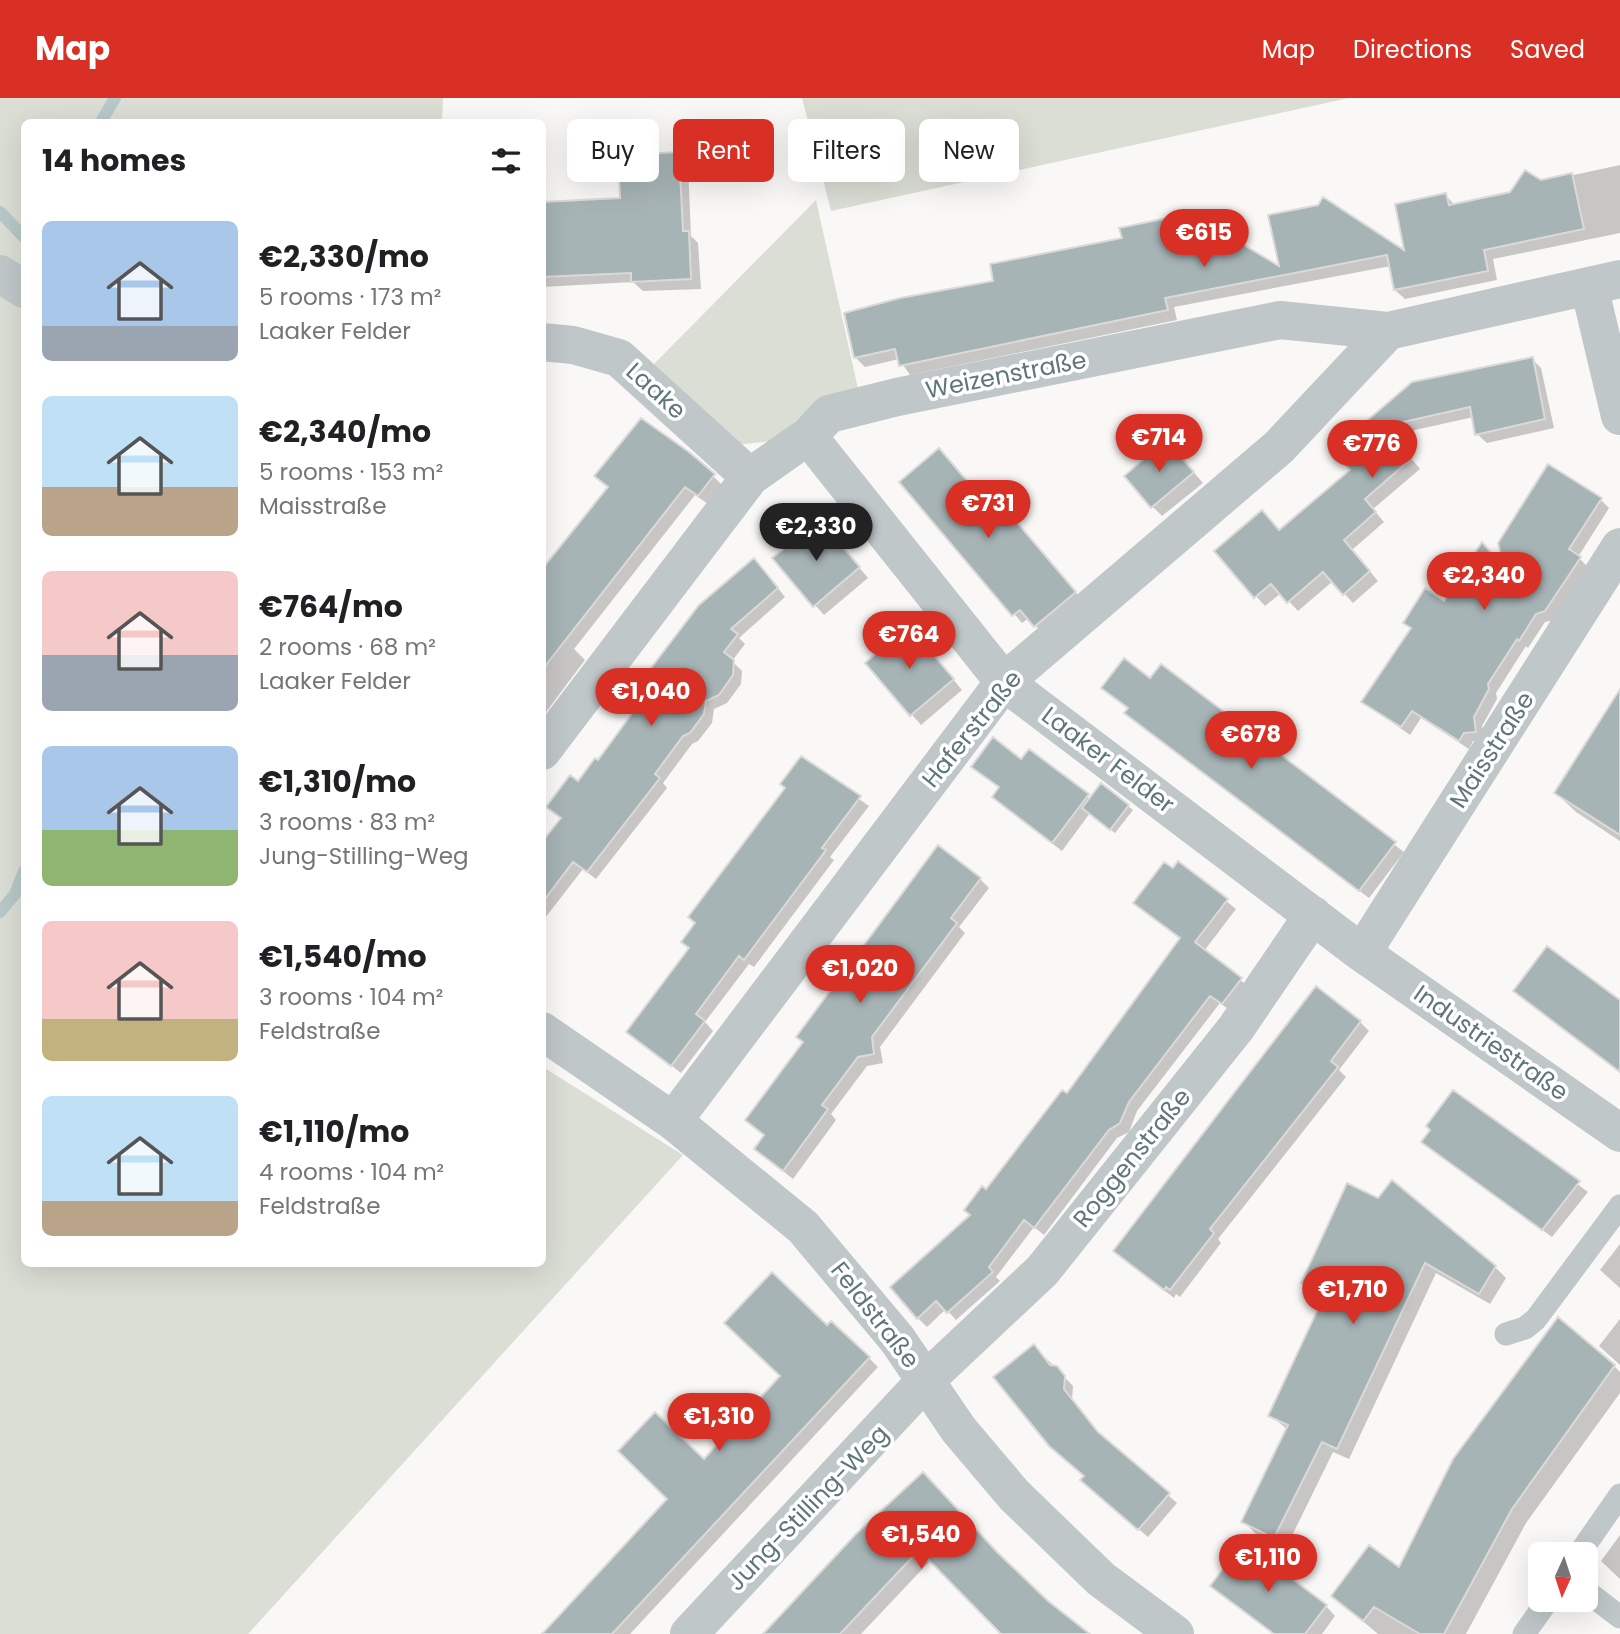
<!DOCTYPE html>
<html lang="en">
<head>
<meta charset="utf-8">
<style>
	:root { --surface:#fff; --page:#f2f2f2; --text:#202124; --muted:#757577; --accent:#d93025 }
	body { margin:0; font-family:Poppins,sans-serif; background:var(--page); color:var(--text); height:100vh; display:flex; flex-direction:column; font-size:26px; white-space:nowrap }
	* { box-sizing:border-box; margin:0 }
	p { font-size:23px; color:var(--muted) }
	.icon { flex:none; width:38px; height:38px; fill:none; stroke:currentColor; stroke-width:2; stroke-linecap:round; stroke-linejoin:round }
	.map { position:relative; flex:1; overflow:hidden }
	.sheet { position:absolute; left:21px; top:21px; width:525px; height:1148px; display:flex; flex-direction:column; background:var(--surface); border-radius:10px; box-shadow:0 7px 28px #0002 }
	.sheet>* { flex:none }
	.top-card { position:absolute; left:567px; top:21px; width:665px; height:63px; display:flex; gap:14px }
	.needle { width:46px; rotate:183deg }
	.fabs { position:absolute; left:1528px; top:1444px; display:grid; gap:14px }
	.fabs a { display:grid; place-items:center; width:70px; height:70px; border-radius:10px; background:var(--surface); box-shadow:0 7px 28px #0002; font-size:35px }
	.price { position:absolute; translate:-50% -60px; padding:0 16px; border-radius:24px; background:var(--accent); color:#fff; font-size:23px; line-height:46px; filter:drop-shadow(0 2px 4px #0008) }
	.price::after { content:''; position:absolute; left:50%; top:42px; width:21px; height:16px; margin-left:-10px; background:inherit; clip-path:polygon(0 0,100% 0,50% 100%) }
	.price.on { background:#222; color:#fff }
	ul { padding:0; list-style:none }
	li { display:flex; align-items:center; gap:21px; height:175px; padding:0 21px }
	li span { display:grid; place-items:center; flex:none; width:196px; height:140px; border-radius:10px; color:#555 }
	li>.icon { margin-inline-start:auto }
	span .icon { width:84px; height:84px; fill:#fffc; stroke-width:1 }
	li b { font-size:30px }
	h2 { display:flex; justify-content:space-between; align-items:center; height:84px; padding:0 21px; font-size:30px }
	.pill { padding:0 24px; border-radius:10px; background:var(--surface); box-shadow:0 7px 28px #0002; font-size:24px; line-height:63px }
	.pill.on { background:var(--accent); color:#fff }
	header { display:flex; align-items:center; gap:42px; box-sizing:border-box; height:98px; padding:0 35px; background:var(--accent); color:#fff }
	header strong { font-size:33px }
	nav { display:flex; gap:38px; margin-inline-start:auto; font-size:24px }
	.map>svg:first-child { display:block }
</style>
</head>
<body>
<header>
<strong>Map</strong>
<nav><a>Map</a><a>Directions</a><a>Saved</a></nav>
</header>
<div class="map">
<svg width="1620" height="1536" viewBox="0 0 1620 1536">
	<rect width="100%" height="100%" fill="#f9f8f6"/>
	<path fill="#dbded5" d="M0,0H443L442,24H24V177L0,158Z
		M802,0H1349L831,113Z
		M816,102L859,295L818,303L773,343L734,347L652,268Z
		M0,188L24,198V1166H542L543,969L683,1057L248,1536H0Z"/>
	<path fill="#0003" d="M678,56L688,66L691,138L698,145L701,191L643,193L633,184L542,189V106L622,102Z
		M1620,67V135L1493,161L1497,182L1405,201L1395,192L1391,168L1174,209L1177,222L910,277L899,261L865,269L855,259L995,185L1124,142L1176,120L1186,131L1282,172L1270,118L1407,156L1445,97L1455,107L1511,95L1541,84Z
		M1532,261L1541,270L1554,330L1487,345L1477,336L1474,319L1392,337L1420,371L1373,411L1384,424L1352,452L1378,483L1353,505L1333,483L1298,513L1281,495L1265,508L1216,453L1279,434L1353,372L1413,286Z
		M1176,354L1203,385L1162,418L1153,409Z
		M596,378H713L722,387L708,406L695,397L574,551L585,562L543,618L542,484L609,390Z
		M901,384L1001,406L1083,503L1044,537L1029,520L1022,525Z
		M1601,402L1609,410L1578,459L1588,469L1553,522L1545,524L1528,550L1526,548L1496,595L1497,601L1482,628L1484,642L1473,643L1469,651L1421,620L1410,637L1363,604L1412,532L1405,525L1506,474Z
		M830,435L868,480L824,517L774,461Z
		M762,470L785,499L739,540L745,546L732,563L742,573L741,586L727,605L714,611L712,625L698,643L692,646L663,685L667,690L596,781L583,771L542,824V747L562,721L578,685L637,612L629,603Z
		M918,539L962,592L921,627L867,565Z
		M1161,568L1404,754L1369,800L1135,624L1126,615L1129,611L1104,590L1151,582Z
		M1620,594V743L1576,714L1556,695Z
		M801,661L869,708L830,759L834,762L754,869L749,866L705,924L713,933L681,975L628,934L690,851L683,844L787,691Z
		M1022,663L1091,701L1128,708L1133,712L1115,735L1090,715L1062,753L1003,708L994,699L1000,691L974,668Z
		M1179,765L1236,811L1204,853L1250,890L1232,914L1220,905L1137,1013L1129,1034L1117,1040L1044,1137L1034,1129L996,1179L1000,1183L956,1222L946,1211L927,1229L918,1220L987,1093L1067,998L1181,842L1136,805Z
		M980,781L989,790L959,829L965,835L880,949L883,965L867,968L831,1016L836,1022L793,1081L756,1051Z
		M1515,892L1620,904V975L1525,902Z
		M1360,924L1369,933L1339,972L1346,979L1218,1141L1221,1145L1180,1199L1176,1196L1174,1200L1115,1153Z
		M1453,994L1588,1094L1552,1139L1424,1044Z
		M1348,1087L1495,1169L1506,1180L1490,1206L1436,1175L1349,1361L1333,1354L1286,1450L1255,1435L1244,1424L1288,1332L1270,1317L1325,1201L1303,1185Z
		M1620,1146V1190L1600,1172Z
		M1620,1221V1267L1599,1248Z
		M1043,1257L1073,1288L1072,1302L1103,1340L1177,1405L1148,1439L1091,1391Z
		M869,1260L878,1269L630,1536H545L704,1363Z
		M1614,1268L1620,1274V1295L1526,1425L1466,1536H1378L1333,1498L1399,1472Z
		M1620,1437V1481L1601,1463Z
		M857,1438L1005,1464L1047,1504L1087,1536H1004L931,1462L861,1536H766Z
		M1212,1488L1326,1508L1335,1518L1322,1536H1274Z"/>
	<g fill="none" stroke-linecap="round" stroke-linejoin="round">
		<path stroke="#b6c8c7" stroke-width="12" d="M101,24L115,0
			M0,114L24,139
			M0,814L15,796L24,773"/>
	</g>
	<path fill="#a7b4b6" stroke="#dbdad9" stroke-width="2" d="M679,54L683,133H689L691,181L631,184V175L542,179V104L620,100L618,57Z
		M1525,72L1541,82L1572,75L1584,131L1484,152L1488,173L1394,192L1387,157L1165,200L1168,212L899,268L895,251L854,260L844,215L900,200L993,183L990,166L1122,140L1119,130L1177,118L1180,131L1207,125L1279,168L1268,117L1318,107L1323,99L1404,152L1395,106L1446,95L1449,107L1510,94Z
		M1533,259L1545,321L1475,337L1470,309L1385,328L1412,360L1365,401L1376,414L1344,442L1370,473L1343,497L1323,474L1287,505L1271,486L1254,500L1214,453L1262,412L1279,432L1350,372L1333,352L1412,284Z
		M641,320L689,354L715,376L698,398L685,389L542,572V471L608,389L594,378Z
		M1166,342L1194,374L1151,410L1124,378Z
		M939,350L984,403L993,396L1076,494L1034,529L1020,512L1012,518L899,384Z
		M1548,366L1602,400L1569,451L1581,459L1545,513L1536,516L1519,543L1517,541L1488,586L1489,591L1474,619L1476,634L1464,635L1459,643L1412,613L1401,629L1361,604L1411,530L1403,525L1425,490L1444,503L1482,444L1504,470L1498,445Z
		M820,423L860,469L813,509L772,460Z
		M754,460L778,490L731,531L738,536L724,554L734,562L733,577L719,597L706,603L704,616L690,635L683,638L655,676L660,680L587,774L573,764L542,805V744L561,720L546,709L570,677L578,683L595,660L598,662L636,610L626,603L699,507Z
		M908,527L954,581L910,618L865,565Z
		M1124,560L1150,580L1161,566L1396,744L1359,793L1124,615L1128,610L1101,590Z
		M1620,591V737L1554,695Z
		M993,639L1021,661L1029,651L1089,696L1052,745L992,699L999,689L971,669Z
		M801,658L861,698L822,750L826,752L744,862L739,858L696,916L705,923L671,968L626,934L689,850L681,844L695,825L688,819L785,690L780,686Z
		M1101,685L1129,707L1110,732L1082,710Z
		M938,747L981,780L951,820L957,825L872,939L874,956L858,959L822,1007L828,1011L783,1073L754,1051L764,1037L745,1022L803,944L796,939Z
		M1178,763L1228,801L1195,844L1242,880L1222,906L1210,898L1129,1004L1120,1025L1109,1032L1034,1130L1024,1122L989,1169L993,1174L947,1215L936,1203L917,1221L890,1189L970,1117L964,1112L982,1088L986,1091L1062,992L1067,995L1180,840L1133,805L1164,764L1173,770Z
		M1547,848L1620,902V974L1513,893Z
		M1316,888L1361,923L1331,963L1338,969L1210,1131L1214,1135L1170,1192L1166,1189L1164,1192L1113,1153Z
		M1453,992L1580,1083L1542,1132L1421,1044L1430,1032L1426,1028Z
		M1392,1082L1496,1168L1479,1196L1425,1165L1337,1351L1322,1344L1274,1440L1241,1424L1288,1327L1268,1318L1325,1196L1301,1185L1347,1085L1378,1100Z
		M772,1174L827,1227L831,1223L870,1259L612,1536H542L667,1401L618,1353L655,1314L704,1361L780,1278L724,1225Z
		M1558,1219L1615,1267L1512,1411L1444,1536H1420L1374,1509L1363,1523L1331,1498L1369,1447L1399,1469L1453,1361Z
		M1034,1246L1050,1267L1057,1268L1065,1278L1064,1291L1098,1334L1170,1395L1138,1432L1080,1382L1084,1378L1049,1348L993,1279Z
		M923,1374L997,1454L1048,1503L1090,1536H1001L919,1452L840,1536H763L856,1436Z
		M1243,1444L1327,1507L1305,1536H1274L1210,1488Z"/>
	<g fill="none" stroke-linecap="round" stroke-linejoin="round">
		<path stroke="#c0c7c9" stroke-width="23" d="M1506,1236L1525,1230L1536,1221L1620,1108
			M1579,1456L1620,1397
			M1586,1493L1620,1519
			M1524,1536L1548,1502"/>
		<path stroke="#c0c7c9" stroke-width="38" d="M0,176L24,191
			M1589,188L1620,318
			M542,244L573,247L619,260L750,379
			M808,338L1004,584L1362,855L1620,1035
			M542,653L750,379L808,338L829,316L897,299L1280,222L1388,233L1620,181
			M1362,855L1620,449
			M542,933L673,1023L803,1129L897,1241L959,1332L1014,1397L1101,1481L1175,1536
			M673,1023L1004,584L1279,349L1388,233
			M689,1536L926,1282L1042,1173L1236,930L1313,817"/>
	</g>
	<g text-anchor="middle" stroke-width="7" stroke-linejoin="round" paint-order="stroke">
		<g font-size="24" fill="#5f777b" stroke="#fff">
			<text transform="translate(1006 277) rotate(-11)" y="8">Weizenstraße</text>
			<text transform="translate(656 293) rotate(42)" y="8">Laake</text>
			<text transform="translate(972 631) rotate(-51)" y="8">Haferstraße</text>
			<text transform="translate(1492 652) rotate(-57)" y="8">Maisstraße</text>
			<text transform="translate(1108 662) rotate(37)" y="8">Laaker Felder</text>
			<text transform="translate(1491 945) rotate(35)" y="8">Industriestraße</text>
			<text transform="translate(1132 1060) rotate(-51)" y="8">Roggenstraße</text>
			<text transform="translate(875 1217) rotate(52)" y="8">Feldstraße</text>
			<text transform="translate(808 1410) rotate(-46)" y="8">Jung-Stilling-Weg</text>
		</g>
	</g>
</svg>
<div class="fabs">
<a><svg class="needle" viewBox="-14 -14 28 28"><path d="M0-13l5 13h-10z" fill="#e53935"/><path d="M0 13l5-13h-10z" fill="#757577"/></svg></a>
</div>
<b class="price" style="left:1204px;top:171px">€615</b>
<b class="price" style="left:1159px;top:376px">€714</b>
<b class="price" style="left:1372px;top:382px">€776</b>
<b class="price" style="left:988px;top:442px">€731</b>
<b class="price on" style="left:816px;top:465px">€2,330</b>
<b class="price" style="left:1484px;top:514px">€2,340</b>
<b class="price" style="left:909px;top:573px">€764</b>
<b class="price" style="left:651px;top:630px">€1,040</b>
<b class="price" style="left:1251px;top:673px">€678</b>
<b class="price" style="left:860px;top:907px">€1,020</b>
<b class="price" style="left:1353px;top:1228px">€1,710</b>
<b class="price" style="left:719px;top:1355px">€1,310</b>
<b class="price" style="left:921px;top:1473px">€1,540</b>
<b class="price" style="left:1268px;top:1496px">€1,110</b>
<div class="top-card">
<a class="pill">Buy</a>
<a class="pill on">Rent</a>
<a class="pill">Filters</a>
<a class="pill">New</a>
</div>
<section class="sheet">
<h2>14 homes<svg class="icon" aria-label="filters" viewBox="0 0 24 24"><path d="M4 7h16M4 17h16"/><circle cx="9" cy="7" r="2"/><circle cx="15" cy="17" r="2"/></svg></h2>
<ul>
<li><span style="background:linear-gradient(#a9c7e8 75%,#9aa5b1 0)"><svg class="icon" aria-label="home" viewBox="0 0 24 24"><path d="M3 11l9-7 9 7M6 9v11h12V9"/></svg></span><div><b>€2,330/mo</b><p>5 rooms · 173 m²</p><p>Laaker Felder</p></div></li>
<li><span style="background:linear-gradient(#bfe0f5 65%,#b9a48a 0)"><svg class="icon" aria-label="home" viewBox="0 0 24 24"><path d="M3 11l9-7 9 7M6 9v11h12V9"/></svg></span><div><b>€2,340/mo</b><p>5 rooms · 153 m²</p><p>Maisstraße</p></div></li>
<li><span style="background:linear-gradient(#f6c9c9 60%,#9aa5b1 0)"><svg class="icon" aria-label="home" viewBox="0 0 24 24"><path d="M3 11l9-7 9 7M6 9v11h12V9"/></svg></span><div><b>€764/mo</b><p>2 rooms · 68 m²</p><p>Laaker Felder</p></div></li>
<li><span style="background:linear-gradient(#a9c7e8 60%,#8fb573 0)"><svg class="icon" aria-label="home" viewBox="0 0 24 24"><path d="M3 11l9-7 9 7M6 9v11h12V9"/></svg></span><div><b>€1,310/mo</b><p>3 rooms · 83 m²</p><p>Jung-Stilling-Weg</p></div></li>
<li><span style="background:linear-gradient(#f6c9c9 70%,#c2b280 0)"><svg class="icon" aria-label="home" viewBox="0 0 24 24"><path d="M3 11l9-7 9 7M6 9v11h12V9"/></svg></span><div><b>€1,540/mo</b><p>3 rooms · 104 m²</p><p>Feldstraße</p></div></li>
<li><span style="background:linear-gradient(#bfe0f5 75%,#b9a48a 0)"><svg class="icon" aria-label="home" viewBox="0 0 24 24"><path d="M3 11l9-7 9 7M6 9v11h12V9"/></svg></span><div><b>€1,110/mo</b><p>4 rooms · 104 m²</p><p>Feldstraße</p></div></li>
</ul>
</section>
</div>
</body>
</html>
